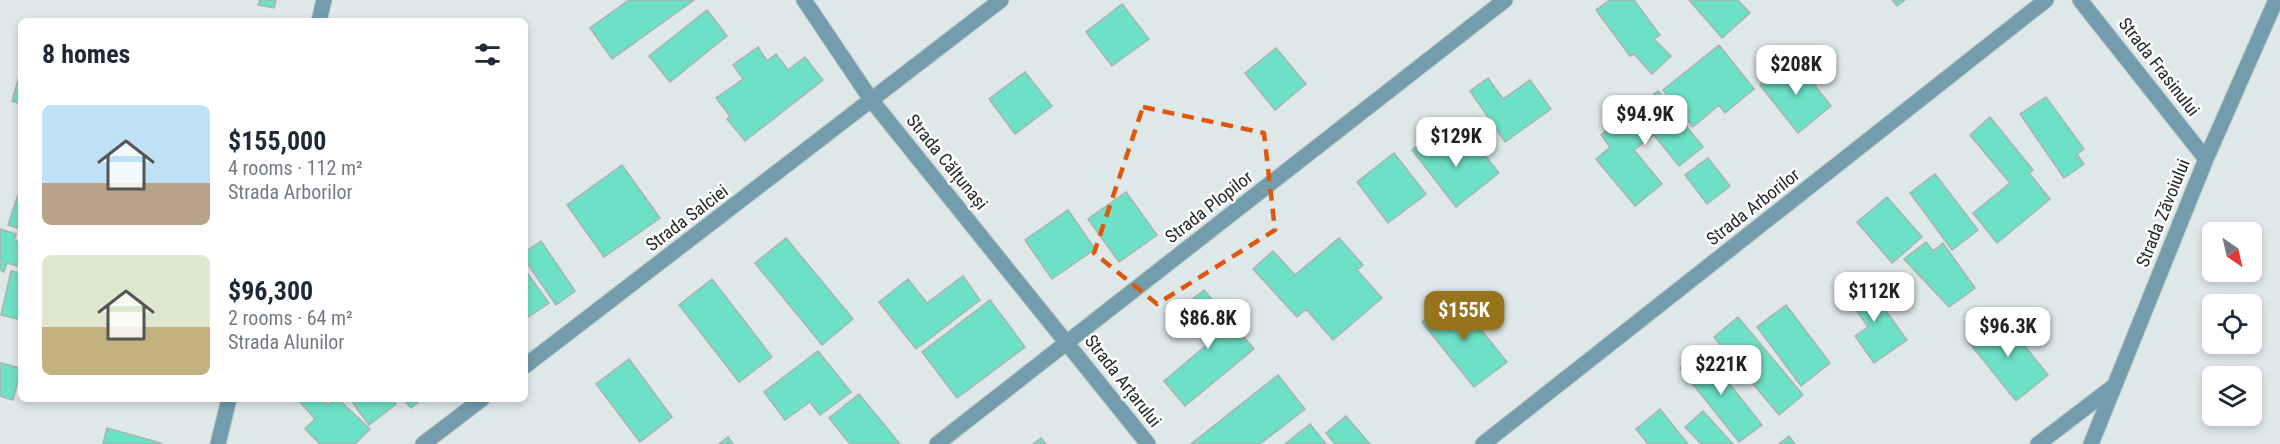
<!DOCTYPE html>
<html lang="en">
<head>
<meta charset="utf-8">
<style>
	:root { --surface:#fff; --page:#f6f6f7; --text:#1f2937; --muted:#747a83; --accent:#96731c }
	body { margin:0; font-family:"Roboto Condensed",sans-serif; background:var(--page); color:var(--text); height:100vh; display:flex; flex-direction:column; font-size:22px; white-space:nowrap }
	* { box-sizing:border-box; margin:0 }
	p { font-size:20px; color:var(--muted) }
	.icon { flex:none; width:33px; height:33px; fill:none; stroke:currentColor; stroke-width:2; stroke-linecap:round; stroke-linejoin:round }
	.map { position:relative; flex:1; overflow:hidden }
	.details { position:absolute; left:18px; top:18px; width:510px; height:384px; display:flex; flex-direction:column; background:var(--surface); border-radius:9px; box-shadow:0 3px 9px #0003 }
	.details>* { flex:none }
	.needle { width:39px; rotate:146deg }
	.fabs { position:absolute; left:2202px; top:222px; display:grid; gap:12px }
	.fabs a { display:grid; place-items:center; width:60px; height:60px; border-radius:9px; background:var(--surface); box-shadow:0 3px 9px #0003; font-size:30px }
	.price { position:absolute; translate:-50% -51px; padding:0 14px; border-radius:12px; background:#fff; color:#222; font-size:20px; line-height:39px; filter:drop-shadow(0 2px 3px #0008) }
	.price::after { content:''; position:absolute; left:50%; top:36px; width:18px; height:14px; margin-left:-9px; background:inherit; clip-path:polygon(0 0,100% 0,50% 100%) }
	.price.on { background:var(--accent); color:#fff }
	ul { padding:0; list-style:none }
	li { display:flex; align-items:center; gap:18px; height:150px; padding:0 24px }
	li span { display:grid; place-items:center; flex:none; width:168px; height:120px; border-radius:9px; color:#555 }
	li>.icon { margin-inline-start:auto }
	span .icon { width:72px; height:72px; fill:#fffc; stroke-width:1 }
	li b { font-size:26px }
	h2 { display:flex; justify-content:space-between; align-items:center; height:72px; padding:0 24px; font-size:26px }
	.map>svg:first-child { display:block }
</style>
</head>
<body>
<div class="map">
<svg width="2280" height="444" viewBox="0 0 2280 444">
	<rect width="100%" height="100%" fill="#dee8e9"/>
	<path fill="#6de1c7" stroke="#a9b3b0" stroke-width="1.5" d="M260,0H276L274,8L258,5Z
		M629,0H694L612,59L590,28Z
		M1610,0H1634L1660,35L1654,39L1671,56L1652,74L1634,54L1630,56L1596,10Z
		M1689,0H1738L1750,13L1722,38Z
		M1892,0H1905L1897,6Z
		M1122,4L1149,39L1112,66L1086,32Z
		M707,10L727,36L670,82L649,56Z
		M1719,45L1754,89L1725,113L1719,105L1693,127L1663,90Z
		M758,47L767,61L776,54L788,70L805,57L823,80L745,141L727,119L730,116L716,98L743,79L733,65Z
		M1276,48L1306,84L1275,110L1245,73Z
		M1793,58L1831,106L1798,133L1760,85Z
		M1025,72L1052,106L1015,134L989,99Z
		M20,73L21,74V104L12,101Z
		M1488,78L1503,99L1530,80L1551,109L1505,142L1470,91Z
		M1658,91L1703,147L1679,166L1654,135L1634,150L1662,184L1635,206L1596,159L1610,147L1601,135Z
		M2046,97L2084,149L2077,154L2084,164L2064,178L2020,114Z
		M1990,117L2033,170L2029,173L2050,199L1997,243L1973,213L2010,183L1970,135Z
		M1436,132L1452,155L1472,139L1499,173L1456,207L1412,150Z
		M1394,153L1426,194L1388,223L1357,182Z
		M1708,158L1730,186L1707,204L1685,175Z
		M622,165L660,218L604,257L567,205Z
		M1935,174L1978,230L1952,250L1910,193Z
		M21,186V229L8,225Z
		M1126,192L1157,235L1119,262L1088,219Z
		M1887,197L1922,237L1892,263L1857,222Z
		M1068,210L1095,249L1052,279L1025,240Z
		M0,229L16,234L14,240L21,242V267L7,263L4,272L0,270Z
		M786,238L853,319L822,345L755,263Z
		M1339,238L1363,265L1357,270L1382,298L1333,340L1306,309L1297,317L1253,269L1273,251L1295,275Z
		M541,241L575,291L556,305L525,260V252Z
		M1926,242L1933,251L1943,243L1975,288L1949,307L1904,259Z
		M525,270L549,303L525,319Z
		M11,271L21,273V320L1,315Z
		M963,276L980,300L916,349L879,302L908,279L927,303Z
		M712,279L772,357L739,382L679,305Z
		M1863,279L1907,340L1874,363L1855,336L1868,327L1844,293Z
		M1204,290L1254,349L1185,406L1164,381L1209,343L1181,308Z
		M1454,296L1507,362L1474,387L1422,322Z
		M990,300L1025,347L957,398L922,352Z
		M1786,305L1830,363L1801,386L1757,327Z
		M2000,315L2048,375L2016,401L1968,341Z
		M1738,317L1803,395L1779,415L1714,337Z
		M1703,350L1762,425L1739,442L1680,368Z
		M818,351L851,392L820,415L810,402L785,420L764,392Z
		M629,359L672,417L640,442L596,384Z
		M0,363L21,368L13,400L0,396Z
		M1278,375L1305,409L1260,444H1191Z
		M859,394L900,444H850L829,418Z
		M303,399H324L328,405L334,399H338L370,429L355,444H320L305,429L315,419L299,401Z
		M350,399H392L396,404L369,425Z
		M403,399H422L411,408Z
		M1660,409L1688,444H1648L1636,429Z
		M1703,411L1733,444H1701L1685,427Z
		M1346,416L1370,444H1335L1326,433Z
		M1310,424L1326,444H1285Z
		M107,428L161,443V444H103Z
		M1789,436L1795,444H1779Z
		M728,437L733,444H719Z
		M1041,438L1046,444H1033Z"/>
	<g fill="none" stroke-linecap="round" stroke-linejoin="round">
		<g stroke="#bdc5c6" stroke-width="17">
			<path id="street" d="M804,0L872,101L1148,444
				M2080,0L2206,159
				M319,21L324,0
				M525,366L1001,0
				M218,444L229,399
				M423,444L482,399
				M937,444L1505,0
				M1483,444L2046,0
				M2038,444L2114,386
				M2091,444L2206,159L2276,0"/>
		</g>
		<use href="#street" stroke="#739cac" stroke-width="15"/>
	</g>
	<path fill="none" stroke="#de570d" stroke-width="4.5" stroke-dasharray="12 8" stroke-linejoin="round" d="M1143,107L1264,133L1275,230L1157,304L1094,253Z"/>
	<g text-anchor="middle" stroke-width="5" stroke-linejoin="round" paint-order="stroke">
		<g font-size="18" fill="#242829" stroke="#fff">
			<text transform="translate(2159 67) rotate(52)" y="6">Strada Frasinului</text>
			<text transform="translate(947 162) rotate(51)" y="6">Strada Călțunași</text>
			<text transform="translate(1209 207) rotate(-38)" y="6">Strada Plopilor</text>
			<text transform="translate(1753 207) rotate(-38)" y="6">Strada Arborilor</text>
			<text transform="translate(2163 213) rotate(-68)" y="6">Strada Zăvoiului</text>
			<text transform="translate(687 218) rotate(-37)" y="6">Strada Salciei</text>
			<text transform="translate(1123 381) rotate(52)" y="6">Strada Arțarului</text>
		</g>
	</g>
</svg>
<div class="fabs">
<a><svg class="needle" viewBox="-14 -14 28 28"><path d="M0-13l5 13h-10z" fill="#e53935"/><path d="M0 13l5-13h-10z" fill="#747a83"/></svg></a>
<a><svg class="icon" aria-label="locate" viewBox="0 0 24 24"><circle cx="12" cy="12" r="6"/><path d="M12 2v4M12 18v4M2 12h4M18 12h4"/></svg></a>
<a><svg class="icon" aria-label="layers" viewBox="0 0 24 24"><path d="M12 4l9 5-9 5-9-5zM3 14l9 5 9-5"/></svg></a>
</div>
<b class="price" style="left:1796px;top:96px">$208K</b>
<b class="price" style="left:1645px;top:146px">$94.9K</b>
<b class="price" style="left:1456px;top:168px">$129K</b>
<b class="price" style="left:1874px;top:323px">$112K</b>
<b class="price on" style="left:1464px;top:342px">$155K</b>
<b class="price" style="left:1208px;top:350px">$86.8K</b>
<b class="price" style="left:2008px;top:358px">$96.3K</b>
<b class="price" style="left:1721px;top:396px">$221K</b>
<section class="details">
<h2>8 homes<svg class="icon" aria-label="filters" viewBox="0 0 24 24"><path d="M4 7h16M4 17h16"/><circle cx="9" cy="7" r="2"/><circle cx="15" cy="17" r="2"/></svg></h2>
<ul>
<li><span style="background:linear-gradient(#bfe0f5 65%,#b9a48a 0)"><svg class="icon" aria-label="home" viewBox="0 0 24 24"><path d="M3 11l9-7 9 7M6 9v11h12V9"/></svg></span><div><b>$155,000</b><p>4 rooms · 112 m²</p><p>Strada Arborilor</p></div></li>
<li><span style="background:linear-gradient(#dfe7d0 60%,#c2b280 0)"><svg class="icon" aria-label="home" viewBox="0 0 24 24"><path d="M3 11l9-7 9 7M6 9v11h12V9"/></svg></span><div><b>$96,300</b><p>2 rooms · 64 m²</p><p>Strada Alunilor</p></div></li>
</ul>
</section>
</div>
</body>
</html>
